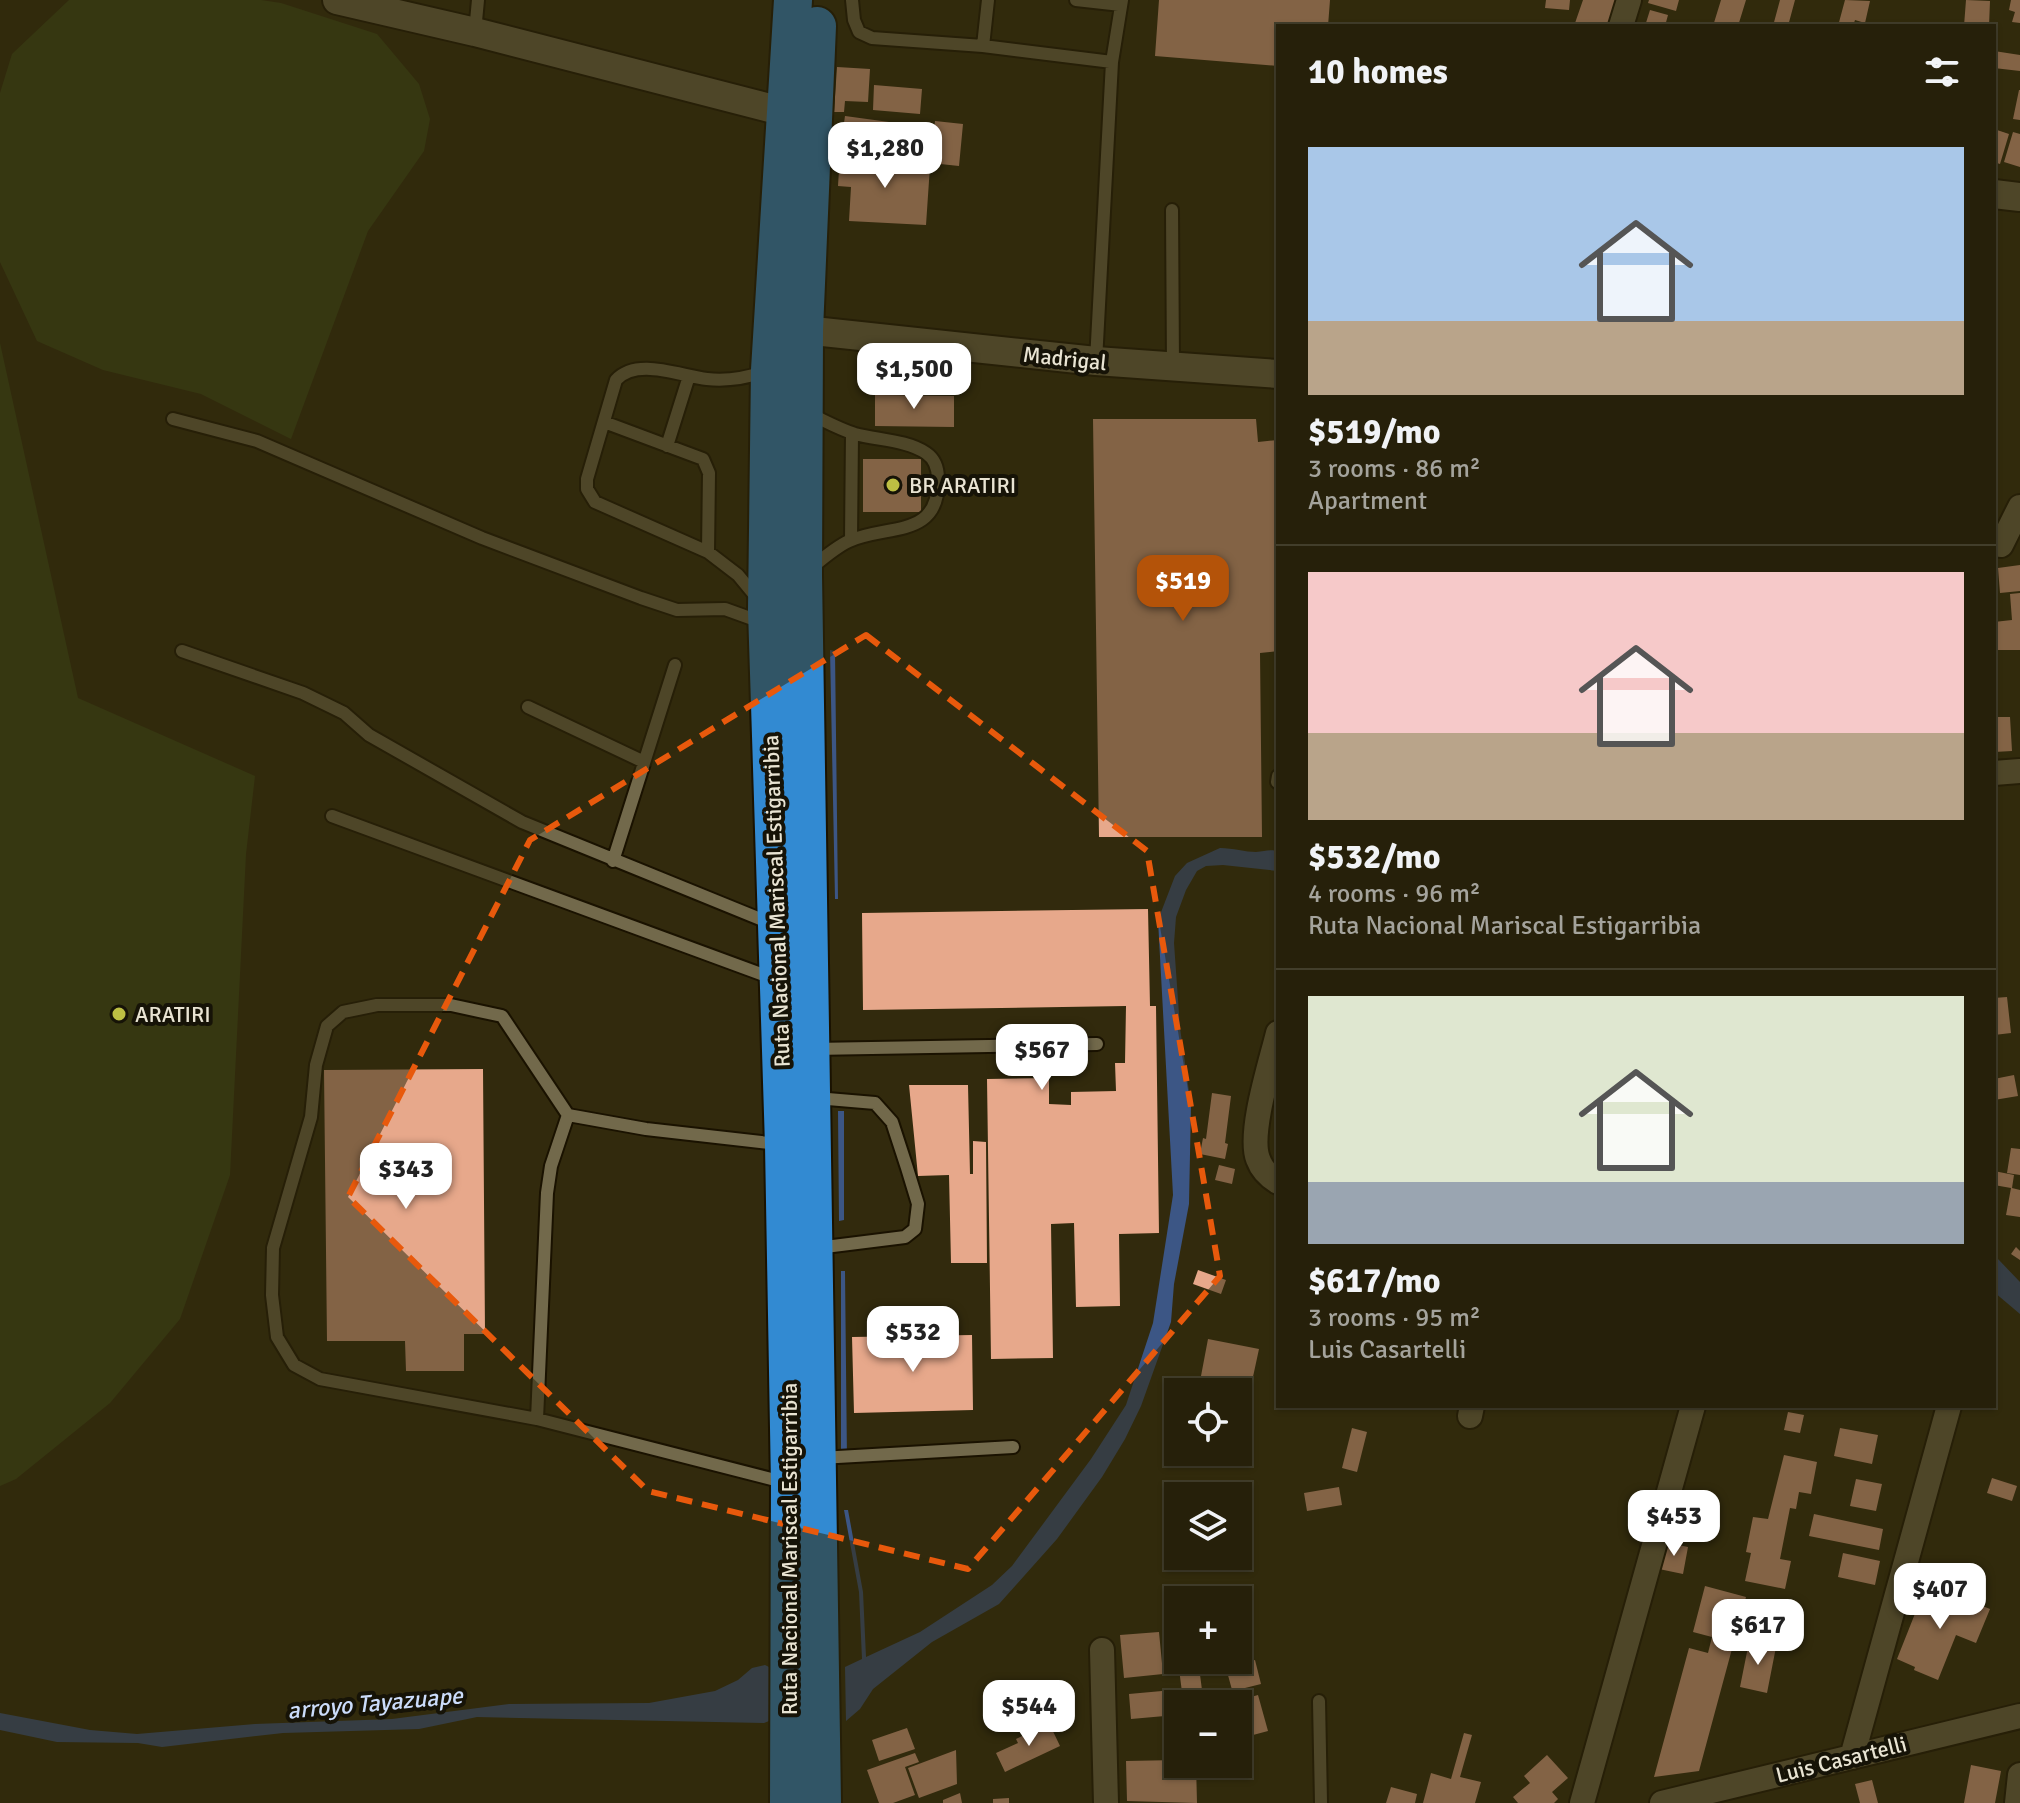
<!DOCTYPE html>
<html lang="en">
<head>
<meta charset="utf-8">
<style>
	:root { --surface:#26200a; --page:#2e2813; --text:#f1f3f6; --muted:#a4a39c; --line:#423e2b; --accent:#b45309 }
	body { margin:0; font-family:Signika,sans-serif; background:var(--page); color:var(--text); height:100vh; display:flex; flex-direction:column; font-size:30px; white-space:nowrap }
	* { box-sizing:border-box; margin:0 }
	p { font-size:26px; color:var(--muted) }
	.icon { flex:none; width:44px; height:44px; fill:none; stroke:currentColor; stroke-width:2; stroke-linecap:round; stroke-linejoin:round }
	.map { position:relative; flex:1; overflow:hidden }
	.panel { position:absolute; left:1276px; top:24px; width:720px; height:1384px; display:flex; flex-direction:column; background:var(--surface); border-radius:0px; box-shadow:0 2px 6px #0004,0 0 0 2px var(--line) }
	.panel>* { flex:none }
	.fabs { position:absolute; left:1164px; top:1378px; display:grid; gap:16px }
	.fabs a { display:grid; place-items:center; width:88px; height:88px; border-radius:0px; background:var(--surface); box-shadow:0 2px 6px #0004,0 0 0 2px var(--line); font-size:40px }
	.price { position:absolute; translate:-50% -68px; padding:0 18px; border-radius:16px; background:#fff; color:#222; font-size:26px; line-height:52px; filter:drop-shadow(0 2px 4px #0008) }
	.price::after { content:''; position:absolute; left:50%; top:48px; width:24px; height:18px; margin-left:-12px; background:inherit; clip-path:polygon(0 0,100% 0,50% 100%) }
	.price.on { background:var(--accent); color:#fff }
	ul { padding:0; list-style:none }
	li { display:grid; align-content:center; gap:16px; height:424px; padding:0 32px }
	li+li { border-top:2px solid var(--line) }
	li span { display:grid; place-items:center; height:248px; border-radius:0px; color:#555 }
	li>.icon { margin-inline-start:auto }
	span .icon { width:144px; height:144px; fill:#fffc; stroke-width:1 }
	li b { font-size:34px }
	h2 { display:flex; justify-content:space-between; align-items:center; height:96px; padding:0 32px; font-size:34px }
	.map>svg:first-child { display:block }
</style>
</head>
<body>
<div class="map">
<svg width="2020" height="1803" viewBox="0 0 2020 1803">
	<rect width="100%" height="100%" fill="#322a0d"/>
	<path fill="#3c4817" d="M69,0H261L281,3L377,34L419,84L430,119L424,151L368,231L291,439L201,394L103,370L37,341L0,262V93L12,54Z
		M0,343L78,698L255,776L246,854L230,1175L180,1319L110,1403L16,1479L0,1486Z"/>
	<path fill="#3c5685" d="M830,650L835,651L838,899H835Z
		M1220,848C1233,848 1245,852 1256,852C1265,851 1269,849 1278,851V871L1223,865L1206,866L1197,871L1186,890L1176,917L1174,943L1180,1028L1191,1105L1189,1204L1174,1284L1171,1322L1141,1406L1125,1439L1102,1477L1057,1539L999,1604L932,1642L873,1689L860,1709L846,1721L845,1667L862,1659L859,1592L844,1510H848L863,1592L866,1657L920,1632L992,1585L1012,1566L1091,1459L1126,1405L1153,1323L1173,1195L1158,920L1175,876L1187,863Z
		M838,1111H844V1220L839,1221Z
		M1994,1250L1998,1259L2020,1282V1314L1994,1292Z
		M841,1271H845L847,1461L841,1462Z
		M765,1665L775,1670L774,1719L764,1723L477,1717L419,1729L283,1733L162,1747L138,1743L57,1742L0,1730V1713L90,1730L137,1734L255,1724L392,1719L509,1704L649,1703L715,1691L738,1680L752,1668Z"/>
	<path fill="#e7a88b" d="M1159,0H1330L1328,26H1278V66L1155,56Z
		M1546,0H1570L1569,10L1545,8Z
		M1583,0H1621L1616,26H1574Z
		M1649,0H1679L1676,11L1648,3Z
		M1721,0H1746L1738,26H1713Z
		M1780,0H1795L1788,26H1773Z
		M1845,0L1870,1L1865,23L1855,20L1853,26H1838Z
		M1966,0L1990,1L1989,26H1964Z
		M2011,0H2020V23L2012,22L2015,12L2009,10Z
		M1650,10L1668,15L1665,26H1645Z
		M1994,51L2020,55V71L1994,68Z
		M837,67L870,69L868,102L845,101L844,112H834Z
		M874,85L922,89L920,114L873,110Z
		M2019,90H2020V120L2013,119Z
		M845,116L933,128L928,163L840,151Z
		M935,121L963,124L959,166L931,163Z
		M1994,129L2009,134L2000,164L1994,162Z
		M2013,132L2020,134V167L2004,162Z
		M840,154L930,166L926,225L849,221L851,187L838,186Z
		M875,395L954,396V427L875,426Z
		M1093,419H1256L1258,442L1278,440V651L1260,653L1262,837H1099Z
		M863,459H921V512H863Z
		M2020,565V591L2000,593L1998,568Z
		M2020,593V650H1995L1994,622L2012,620L2010,594Z
		M1994,717H2010L2012,751L1994,752Z
		M1148,909L1150,1006H1156L1159,1233L1119,1234L1120,1306L1076,1307L1074,1223L1051,1224L1053,1358L991,1359L987,1079L1049,1078V1104L1071,1105V1092L1116,1091L1115,1063H1125L1126,1006L863,1010L862,913Z
		M2007,997L2011,1033L1994,1035V998Z
		M483,1069L485,1334H464V1371H406L405,1341H327L324,1070Z
		M2014,1075L2018,1096L1994,1100V1079Z
		M909,1085H968L970,1174H973V1141L986,1142L987,1263H951L949,1175L918,1176Z
		M1212,1093L1231,1096L1225,1143L1228,1144L1225,1159L1200,1154L1203,1138L1206,1139Z
		M2011,1148L2020,1149V1175L2007,1173Z
		M1219,1165L1235,1169L1232,1184L1215,1180Z
		M1994,1171L2014,1175L2012,1188L2020,1190V1217L2006,1215L2011,1188L1994,1185Z
		M2016,1247L2020,1251V1260L2011,1254Z
		M1198,1270L1226,1280L1221,1294L1193,1284Z
		M972,1335L973,1410L854,1413L852,1337Z
		M1208,1339L1259,1349L1251,1386L1201,1376Z
		M1788,1412L1804,1415L1800,1433L1784,1430Z
		M1352,1428L1367,1432L1357,1472L1342,1468Z
		M1840,1428L1878,1435L1872,1464L1834,1456Z
		M1784,1455L1817,1462L1811,1494L1799,1492L1796,1509L1790,1508L1780,1559L1791,1561L1785,1589L1745,1581L1751,1553L1746,1552L1753,1517L1768,1519Z
		M1992,1478L2017,1486L2012,1501L1987,1493Z
		M1856,1479L1882,1484L1876,1511L1850,1506Z
		M1339,1487L1342,1505L1307,1511L1304,1493Z
		M1814,1514L1883,1529L1879,1550L1809,1536Z
		M1664,1542L1688,1547L1683,1574L1659,1569Z
		M1843,1553L1880,1561L1875,1585L1838,1577Z
		M1705,1586L1746,1597L1699,1771L1654,1777L1689,1648L1708,1653L1712,1637L1693,1632Z
		M1924,1591L1942,1599L1945,1591L1990,1609L1976,1643L1956,1635L1938,1680L1914,1670L1915,1667L1897,1659Z
		M1159,1632L1163,1674L1124,1678L1120,1635Z
		M1749,1642L1776,1647L1767,1693L1740,1687Z
		M1255,1660L1261,1684L1245,1688L1247,1693L1234,1697L1226,1668Z
		M1199,1667L1202,1690L1182,1692L1179,1669Z
		M1173,1690L1176,1715L1131,1719L1129,1694Z
		M1258,1695L1268,1731L1238,1739V1704L1230,1703Z
		M1049,1723L1060,1746L1005,1772L996,1753L1018,1743L1016,1739Z
		M907,1728L915,1749L879,1761L872,1740Z
		M1464,1733L1472,1735L1460,1777L1481,1782L1475,1803H1423L1431,1773L1451,1779Z
		M956,1750L957,1784L919,1798L908,1768Z
		M915,1753L919,1762L905,1767L915,1795L893,1803H879L867,1770Z
		M1547,1755L1568,1778L1552,1792L1558,1799L1554,1803H1518L1513,1797L1530,1783L1524,1776Z
		M1178,1760V1764H1196L1197,1803L1127,1801L1126,1761Z
		M1971,1765L2001,1771L1995,1803H1964Z
		M1872,1780L1878,1803H1860L1855,1784Z
		M1391,1787L1417,1794L1415,1803H1386Z
		M960,1793L962,1803H943V1800Z
		M1009,1798V1803H993V1799Z"/>
	<g fill="none" stroke-linecap="round" stroke-linejoin="round">
		<g stroke="#1a1200" stroke-width="16">
			<path id="service" d="M852,0L854,20L859,32L872,38L983,46L1112,62
				M1076,0L1121,5
				M475,32L478,0
				M983,46L988,0
				M1172,210L1173,367
				M1096,361L1112,62L1122,0
				M173,419L257,441L482,538L641,598L677,610L725,609L761,622
				M604,422L703,459L709,473L708,552
				M667,446L689,376
				M851,540L852,433
				M809,570C821,560 834,548 849,541C887,524 940,539 938,479C938,469 935,459 926,453C907,440 877,440 855,434C839,429 825,421 810,414
				M757,598L738,575L708,552L595,502L587,489V479L616,380C637,357 680,376 707,379C726,381 746,378 764,372
				M182,651L303,693L344,713L369,735L522,822L770,923
				M528,707L644,762
				M1277,782L1278,776
				M332,816L772,978
				M613,861L675,665
				M813,1049L1097,1044
				M816,1098L875,1103L892,1122L907,1168L918,1204L915,1229L905,1237L817,1248
				M778,1144L646,1129L568,1115L551,1166L547,1193L537,1419L787,1483
				M537,1419L320,1379L294,1365L277,1337L272,1295L273,1248L311,1117L316,1065L327,1026L343,1012L377,1005H451L502,1016L568,1115
				M820,1458L1013,1447
				M1319,1701L1321,1803"/>
		</g>
		<g stroke="#1a1200" stroke-width="28">
			<path id="minor" d="M1621,26L1629,0
				M2001,545L2020,507
				M1994,773L2020,771
				M1278,1033C1271,1062 1248,1133 1258,1159C1262,1170 1268,1176 1278,1182
				M1470,1416L1472,1406
				M1102,1650L1106,1803
				M1852,1757L1949,1406
				M1582,1803L1693,1406
				M1662,1803L2020,1716
				M2017,1803L2020,1775"/>
		</g>
		<g stroke="#1a1200" stroke-width="32">
			<path id="tertiary" d="M337,0L475,32L805,117
				M1994,194L2020,197
				M804,330L1096,361L1278,374"/>
		</g>
		<g stroke="#1a1200" stroke-width="42">
			<path id="trunk" d="M817,26L804,330L803,575L822,1803
				M789,1803L790,1484L784,1145L767,610L770,370L793,0"/>
		</g>
		<use href="#service" stroke="#72694b" stroke-width="12"/>
		<use href="#minor" stroke="#72694b" stroke-width="24"/>
		<use href="#tertiary" stroke="#72694b" stroke-width="28"/>
		<use href="#trunk" stroke="#328ad2" stroke-width="38"/>
	</g>
	<path d="M0 0H2020V1803H0ZM866,635L1147,851L1220,1276L968,1569L648,1491L348,1197L530,840Z" fill="#322a0d" fill-opacity=".55" fill-rule="evenodd"/>
	<path fill="none" stroke="#e8590c" stroke-width="6" stroke-dasharray="16 10" stroke-linejoin="round" d="M866,635L1147,851L1220,1276L968,1569L648,1491L348,1197L530,840Z"/>
	<g fill="#bdbf43" stroke="#161307" stroke-width="3">
		<circle cx="893" cy="485" r="8"/>
		<circle cx="119" cy="1014" r="8"/>
	</g>
	<g text-anchor="middle" stroke-width="8" stroke-linejoin="round" paint-order="stroke">
		<g font-size="22" fill="#e9e4d3" stroke="#161307">
			<text transform="translate(1065 358) rotate(6)" y="8">Madrigal</text>
			<text transform="translate(776 901) rotate(-92)" y="8">Ruta Nacional Mariscal Estigarribia</text>
			<text transform="translate(789 1549) rotate(-90)" y="8">Ruta Nacional Mariscal Estigarribia</text>
			<text transform="translate(1841 1759) rotate(-14)" y="8">Luis Casartelli</text>
		</g>
		<g font-size="22" fill="#e9e4d3" stroke="#161307" text-anchor="start">
			<text x="909" y="493">BR ARATIRI</text>
			<text x="135" y="1022">ARATIRI</text>
		</g>
		<g font-size="24" font-style="italic" fill="#cbdcfa" stroke="#161307">
			<text transform="translate(375 1703) rotate(-5)" y="8">arroyo Tayazuape</text>
		</g>
	</g>
</svg>
<div class="fabs">
<a><svg class="icon" aria-label="locate" viewBox="0 0 24 24"><circle cx="12" cy="12" r="6"/><path d="M12 2v4M12 18v4M2 12h4M18 12h4"/></svg></a>
<a><svg class="icon" aria-label="layers" viewBox="0 0 24 24"><path d="M12 4l9 5-9 5-9-5zM3 14l9 5 9-5"/></svg></a>
<a>+</a>
<a>−</a>
</div>
<b class="price" style="left:885px;top:190px">$1,280</b>
<b class="price" style="left:914px;top:411px">$1,500</b>
<b class="price on" style="left:1183px;top:623px">$519</b>
<b class="price" style="left:1042px;top:1092px">$567</b>
<b class="price" style="left:406px;top:1211px">$343</b>
<b class="price" style="left:913px;top:1374px">$532</b>
<b class="price" style="left:1674px;top:1558px">$453</b>
<b class="price" style="left:1940px;top:1631px">$407</b>
<b class="price" style="left:1758px;top:1667px">$617</b>
<b class="price" style="left:1029px;top:1748px">$544</b>
<section class="panel">
<h2>10 homes<svg class="icon" aria-label="filters" viewBox="0 0 24 24"><path d="M4 7h16M4 17h16"/><circle cx="9" cy="7" r="2"/><circle cx="15" cy="17" r="2"/></svg></h2>
<ul>
<li><span style="background:linear-gradient(#a9c7e8 70%,#b9a48a 0)"><svg class="icon" aria-label="home" viewBox="0 0 24 24"><path d="M3 11l9-7 9 7M6 9v11h12V9"/></svg></span><div><b>$519/mo</b><p>3 rooms · 86 m²</p><p>Apartment</p></div></li>
<li><span style="background:linear-gradient(#f6c9c9 65%,#b9a48a 0)"><svg class="icon" aria-label="home" viewBox="0 0 24 24"><path d="M3 11l9-7 9 7M6 9v11h12V9"/></svg></span><div><b>$532/mo</b><p>4 rooms · 96 m²</p><p>Ruta Nacional Mariscal Estigarribia</p></div></li>
<li><span style="background:linear-gradient(#dfe7d0 75%,#9aa5b1 0)"><svg class="icon" aria-label="home" viewBox="0 0 24 24"><path d="M3 11l9-7 9 7M6 9v11h12V9"/></svg></span><div><b>$617/mo</b><p>3 rooms · 95 m²</p><p>Luis Casartelli</p></div></li>
</ul>
</section>
</div>
</body>
</html>
